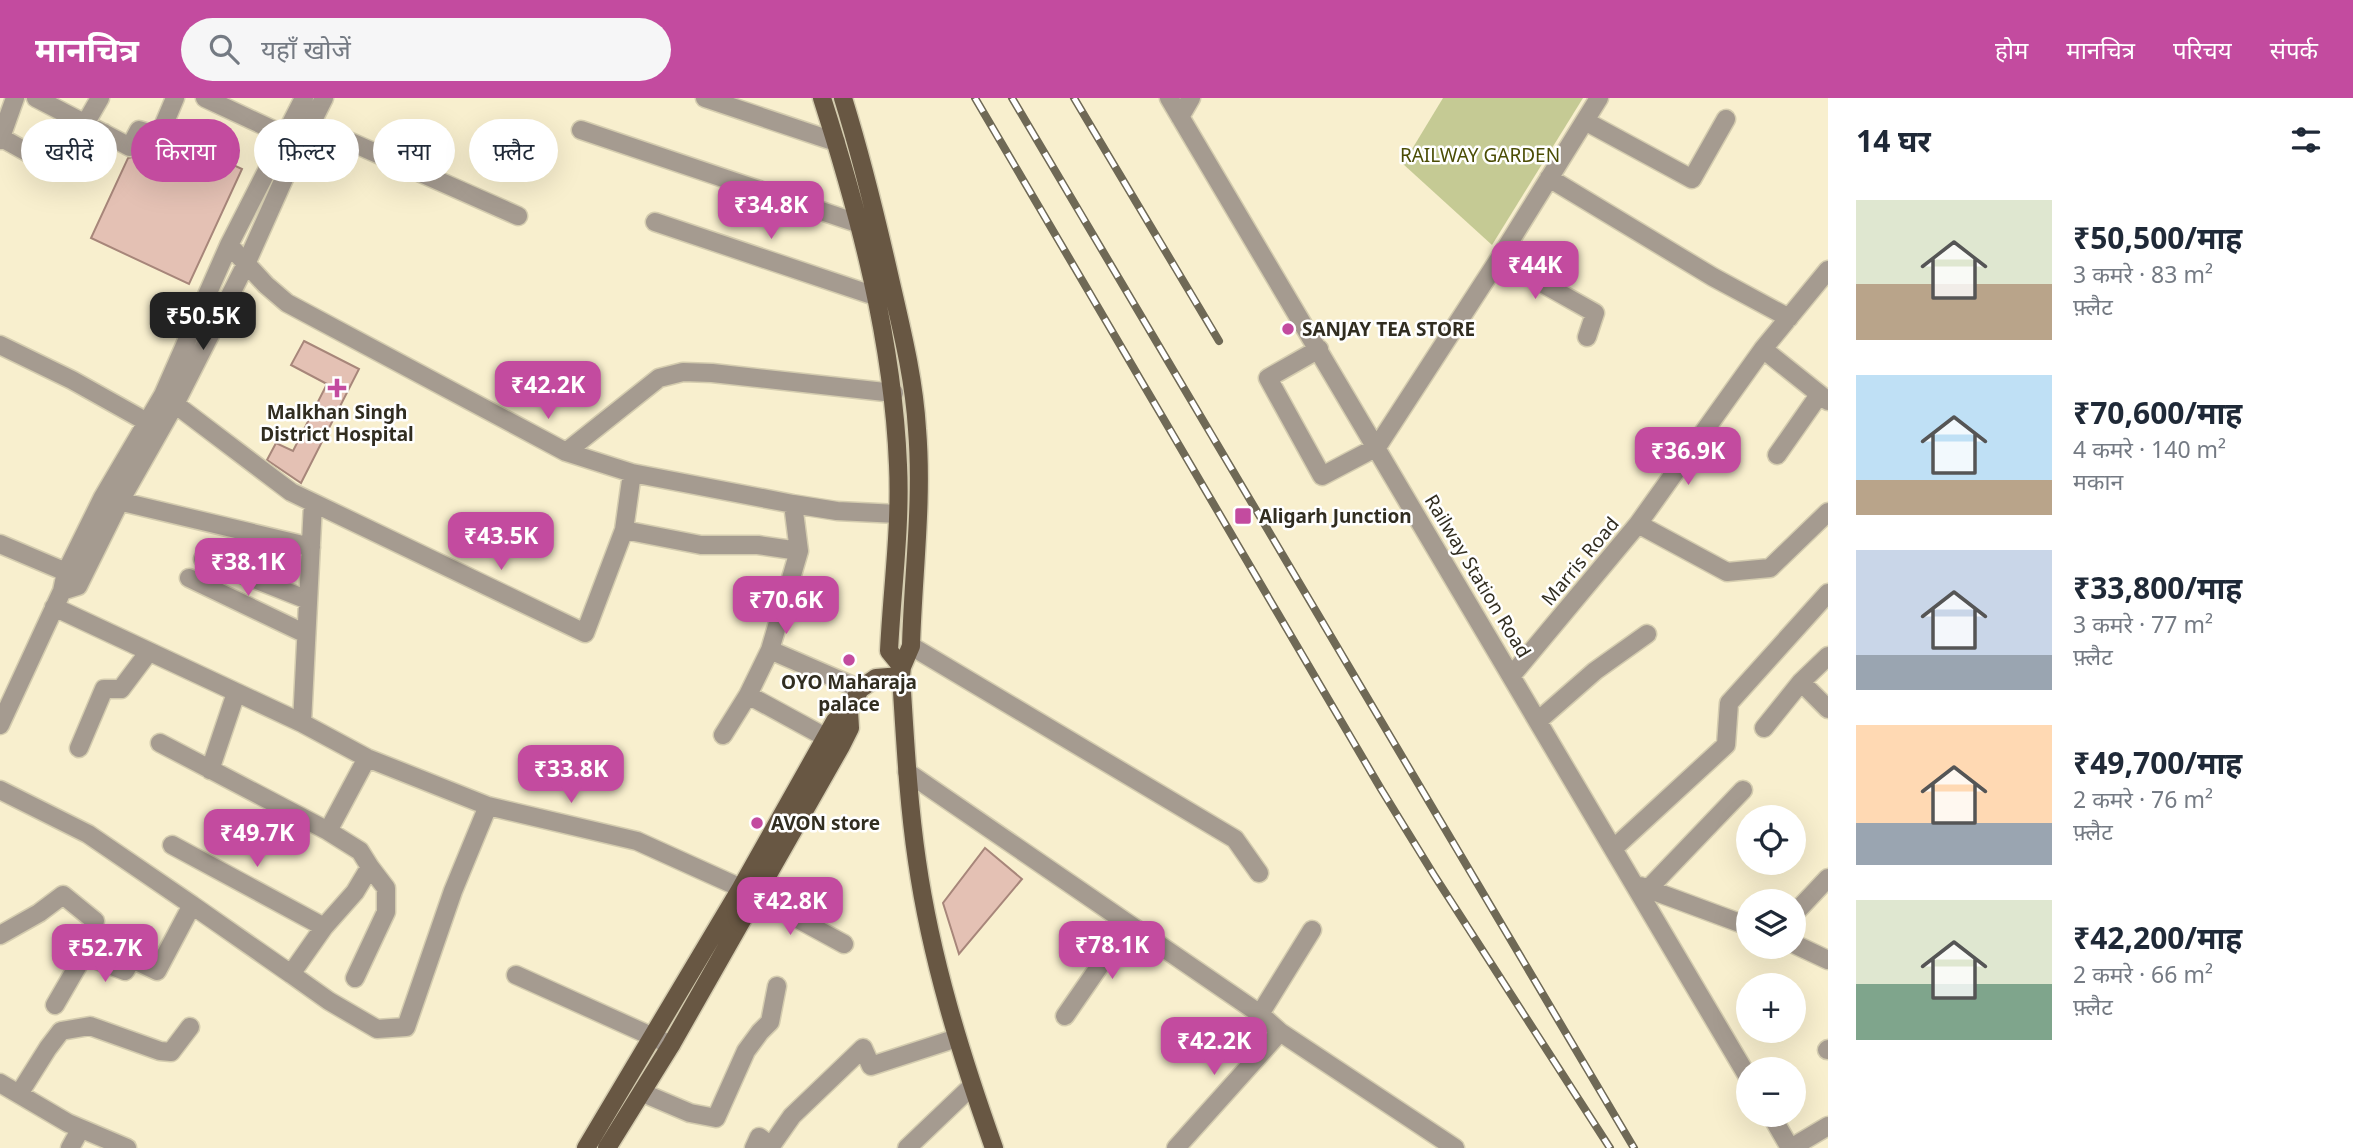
<!DOCTYPE html>
<html lang="hi">
<head>
<meta charset="utf-8">
<style>
	:root { --surface:#fff; --page:#f6f6f7; --text:#1f2937; --muted:#747a83; --accent:#c34b9f }
	body { margin:0; font-family:"Noto Sans","Noto Sans Devanagari",sans-serif; background:var(--page); color:var(--text); height:100vh; display:flex; flex-direction:column; font-size:26px; white-space:nowrap }
	* { box-sizing:border-box; margin:0 }
	p { font-size:23px; color:var(--muted) }
	.icon { flex:none; width:38px; height:38px; fill:none; stroke:currentColor; stroke-width:2; stroke-linecap:round; stroke-linejoin:round }
	.map { position:relative; flex:1; overflow:hidden }
	.details { display:flex; flex-direction:column; background:var(--surface); width:525px }
	.details>* { flex:none }
	.guide { position:absolute; left:21px; top:21px; width:665px; height:63px; display:flex; gap:14px }
	.fabs { position:absolute; left:1736px; top:707px; display:grid; gap:14px }
	.fabs a { display:grid; place-items:center; width:70px; height:70px; border-radius:50%; background:var(--surface); box-shadow:0 7px 28px #0002; font-size:35px }
	.price { position:absolute; translate:-50% -60px; padding:0 16px; border-radius:14px; background:var(--accent); color:#fff; font-size:23px; line-height:46px; filter:drop-shadow(0 2px 4px #0008) }
	.price::after { content:''; position:absolute; left:50%; top:42px; width:21px; height:16px; margin-left:-10px; background:inherit; clip-path:polygon(0 0,100% 0,50% 100%) }
	.price.active { background:#222; color:#fff }
	ul { padding:0; list-style:none }
	li { display:flex; align-items:center; gap:21px; height:175px; padding:0 28px }
	li span { display:grid; place-items:center; flex:none; width:196px; height:140px; border-radius:0px; color:#555 }
	li>.icon { margin-inline-start:auto }
	span .icon { width:84px; height:84px; fill:#fffc; stroke-width:1 }
	li b { font-size:30px }
	h2 { display:flex; justify-content:space-between; align-items:center; height:84px; padding:0 28px; font-size:30px }
	.tag { padding:0 24px; border-radius:32px; background:var(--surface); box-shadow:0 7px 28px #0002; font-size:24px; line-height:63px }
	.tag.active { background:var(--accent); color:#fff }
	header { display:flex; align-items:center; gap:42px; box-sizing:border-box; height:98px; padding:0 35px; background:var(--accent); color:#fff }
	header strong { font-size:33px }
	nav { display:flex; gap:38px; margin-inline-start:auto; font-size:24px }
	.search { width:490px; height:63px; background:var(--page); display:flex; align-items:center; gap:18px; box-sizing:border-box; padding:0 24px; border-radius:38px; color:var(--muted); font-size:26px }
	main { display:flex; flex:1; min-height:0 }
	.map>svg:first-child { display:block }
</style>
</head>
<body>
<header>
<strong>मानचित्र</strong>
<div class="search"><svg class="icon" aria-label="search" viewBox="0 0 24 24"><circle cx="10" cy="10" r="6"/><path d="M15 15l6 6"/></svg>यहाँ खोजें</div>
<nav><a>होम</a><a>मानचित्र</a><a>परिचय</a><a>संपर्क</a></nav>
</header>
<main>
<div class="map">
<svg width="1828" height="1050" viewBox="0 0 1828 1050">
	<rect width="100%" height="100%" fill="#f8efce"/>
	<path fill="#c5ca94" d="M1443,0H1583L1492,147L1403,66Z"/>
	<path fill="#e4c1b4" stroke="#a7867a" stroke-width="2" d="M143,48L203,76L212,57L242,71L189,186L91,140L128,60L137,58Z
		M304,243L359,271L301,385L267,362L276,345L293,353L327,286L291,267Z
		M985,750L1022,781L959,856L943,805Z"/>
	<g fill="none" stroke-linecap="round" stroke-linejoin="round">
		<g stroke="#d4ccaf" stroke-width="21">
			<path id="minor" d="M36,0L130,49L139,32L159,38L175,0
				M205,0L284,37
				M705,0L836,44
				M1169,0L1748,979
				M1180,19L1191,0
				M301,22L518,118
				M1585,23L1692,81L1726,21
				M85,26L100,0
				M581,32L860,126
				M0,39L61,73L69,63L86,72L104,35
				M0,42L15,0
				M1549,80L1713,179L1789,220
				M655,124L875,198
				M229,147L266,187L287,205L566,354L632,375L793,406L837,413L898,416
				M1499,161L1595,215L1587,239
				M0,247L72,282L147,324
				M1319,251L1268,280L1322,378L1377,349L1499,161L1599,0
				M1763,251L1828,303
				M163,297L291,394L585,535L624,432L632,375
				M566,354L659,280L683,274L712,275L894,295
				M1777,357L1819,297
				M110,401L311,449
				M1638,426L1727,474L1770,470L1828,414
				M624,432L701,447H758L799,453
				M0,446L66,474
				M203,461L308,502
				M189,480L306,536
				M62,493L78,488L120,403L175,306L246,166L287,74L324,0
				M54,509L302,625L367,660L488,708L637,743L741,790L844,846
				M911,548L1235,741L1259,775
				M770,552L799,453L793,406
				M1512,577L1638,426L1763,251L1828,172
				M1801,584L1828,611
				M748,597L770,552L860,591
				M1539,622L1595,573L1647,536
				M302,625L313,405
				M0,627L62,493L66,474L103,399L163,297L229,147L304,0
				M1764,630L1801,584L1828,558
				M723,637L748,597L827,640
				M79,650L104,591H121L148,555
				M210,672L236,595
				M907,674L1260,916L1280,934L1455,1050
				M0,692L88,736L192,807
				M328,733L367,660
				M172,747L324,829
				M1613,751L1726,647L1729,605L1828,495
				M1640,788L1748,828
				M1649,790L1743,692
				M1794,816L1828,780
				M0,837L39,815L63,797L95,823
				M1794,846L1828,862
				M291,876L329,903L377,931L406,929L453,793L488,708
				M516,877L671,947
				M355,880L386,814V790L370,769
				M55,907L84,857L125,873L132,861L157,873L192,807L291,876L324,829L355,794L370,769L360,753L328,733L160,645
				M1260,916L1312,832
				M1065,918L1128,827
				M1827,952L1828,951
				M0,985L68,1025L127,1050
				M643,995L690,1015L716,1020L746,953L760,934L770,924L777,888
				M19,996L48,950L61,933L90,928L160,953L171,954L190,929
				M1771,1017L1790,1050
				M70,1050L80,1032
				M754,1050L759,1039L771,1048L792,1018L863,950L871,968L957,940
				M907,1050L972,988
				M1176,1050L1280,934
				M1791,1050L1828,1028"/>
		</g>
		<g stroke="#d4ccaf" stroke-width="21">
			<path id="major" d="M822,0C860,119 893,243 898,367C901,429 892,491 889,553L902,569
				M843,0C862,61 877,123 891,185C902,233 914,281 917,331C923,403 913,476 911,548L902,569L901,578C905,639 908,702 917,763C931,861 961,957 994,1050
				M586,1050L741,790L835,623L849,613L860,591L876,580L901,578
				M607,1050L671,947L841,648L850,630L849,613"/>
		</g>
		<use href="#minor" stroke="#a59b90" stroke-width="18"/>
		<use href="#major" stroke="#685743" stroke-width="18"/>
		<g stroke="#6f6956" stroke-width="8">
			<path id="rail" d="M975,0L1381,691L1434,777L1610,1050
				M1012,0L1634,1050
				M1074,0L1219,243"/>
		</g>
		<use href="#rail" stroke="#fff" stroke-width="5" stroke-dasharray="16" stroke-linecap="butt"/>
	</g>
	<g fill="#c34b9f" stroke="#fff" stroke-width="2.5">
		<circle cx="1288" cy="231" r="7"/>
		<path d="M333.5 279.5h7v7h7v7h-7v7h-7v-7h-7v-7h7z"/>
		<rect x="1234" y="409" width="18" height="18" rx="3.5"/>
		<circle cx="849" cy="562" r="7"/>
		<circle cx="757" cy="725" r="7"/>
	</g>
	<g text-anchor="middle" stroke-width="5" stroke-linejoin="round" paint-order="stroke">
		<g font-size="19" fill="#4b4d05" stroke="#fff">
			<text x="1480" y="64">RAILWAY GARDEN</text>
		</g>
		<g font-size="19" font-weight="bold" fill="#312d20" stroke="#fff" text-anchor="start">
			<text x="1302" y="238">SANJAY TEA STORE</text>
			<text x="337" y="321" text-anchor="middle">Malkhan Singh<tspan x="337" dy="22">District Hospital</tspan></text>
			<text x="1259" y="425">Aligarh Junction</text>
			<text x="849" y="591" text-anchor="middle">OYO Maharaja<tspan x="849" dy="22">palace</tspan></text>
			<text x="771" y="732">AVON store</text>
		</g>
		<g font-size="19" fill="#312d20" stroke="#fff">
			<text transform="translate(1580 463) rotate(-50)" y="7">Marris Road</text>
			<text transform="translate(1478 478) rotate(59)" y="7">Railway Station Road</text>
		</g>
	</g>
</svg>
<div class="fabs">
<a><svg class="icon" aria-label="locate" viewBox="0 0 24 24"><circle cx="12" cy="12" r="6"/><path d="M12 2v4M12 18v4M2 12h4M18 12h4"/></svg></a>
<a><svg class="icon" aria-label="layers" viewBox="0 0 24 24"><path d="M12 4l9 5-9 5-9-5zM3 14l9 5 9-5"/></svg></a>
<a>+</a>
<a>−</a>
</div>
<b class="price" style="left:771px;top:143px">₹34.8K</b>
<b class="price" style="left:1535px;top:203px">₹44K</b>
<b class="price active" style="left:203px;top:254px">₹50.5K</b>
<b class="price" style="left:548px;top:323px">₹42.2K</b>
<b class="price" style="left:1688px;top:389px">₹36.9K</b>
<b class="price" style="left:501px;top:474px">₹43.5K</b>
<b class="price" style="left:248px;top:500px">₹38.1K</b>
<b class="price" style="left:786px;top:538px">₹70.6K</b>
<b class="price" style="left:571px;top:707px">₹33.8K</b>
<b class="price" style="left:257px;top:771px">₹49.7K</b>
<b class="price" style="left:790px;top:839px">₹42.8K</b>
<b class="price" style="left:1112px;top:883px">₹78.1K</b>
<b class="price" style="left:105px;top:886px">₹52.7K</b>
<b class="price" style="left:1214px;top:979px">₹42.2K</b>
<div class="guide">
<a class="tag">खरीदें</a>
<a class="tag active">किराया</a>
<a class="tag">फ़िल्टर</a>
<a class="tag">नया</a>
<a class="tag">फ़्लैट</a>
</div>
</div>
<section class="details">
<h2>14 घर<svg class="icon" aria-label="filters" viewBox="0 0 24 24"><path d="M4 7h16M4 17h16"/><circle cx="9" cy="7" r="2"/><circle cx="15" cy="17" r="2"/></svg></h2>
<ul>
<li><span style="background:linear-gradient(#dfe7d0 60%,#b9a48a 0)"><svg class="icon" aria-label="home" viewBox="0 0 24 24"><path d="M3 11l9-7 9 7M6 9v11h12V9"/></svg></span><div><b>₹50,500/माह</b><p>3 कमरे · 83 m²</p><p>फ़्लैट</p></div></li>
<li><span style="background:linear-gradient(#bfe0f5 75%,#b9a48a 0)"><svg class="icon" aria-label="home" viewBox="0 0 24 24"><path d="M3 11l9-7 9 7M6 9v11h12V9"/></svg></span><div><b>₹70,600/माह</b><p>4 कमरे · 140 m²</p><p>मकान</p></div></li>
<li><span style="background:linear-gradient(#c9d6e8 75%,#9aa5b1 0)"><svg class="icon" aria-label="home" viewBox="0 0 24 24"><path d="M3 11l9-7 9 7M6 9v11h12V9"/></svg></span><div><b>₹33,800/माह</b><p>3 कमरे · 77 m²</p><p>फ़्लैट</p></div></li>
<li><span style="background:linear-gradient(#ffd9b3 70%,#9aa5b1 0)"><svg class="icon" aria-label="home" viewBox="0 0 24 24"><path d="M3 11l9-7 9 7M6 9v11h12V9"/></svg></span><div><b>₹49,700/माह</b><p>2 कमरे · 76 m²</p><p>फ़्लैट</p></div></li>
<li><span style="background:linear-gradient(#dfe7d0 60%,#7fa58c 0)"><svg class="icon" aria-label="home" viewBox="0 0 24 24"><path d="M3 11l9-7 9 7M6 9v11h12V9"/></svg></span><div><b>₹42,200/माह</b><p>2 कमरे · 66 m²</p><p>फ़्लैट</p></div></li>
</ul>
</section>
</main>
</body>
</html>
